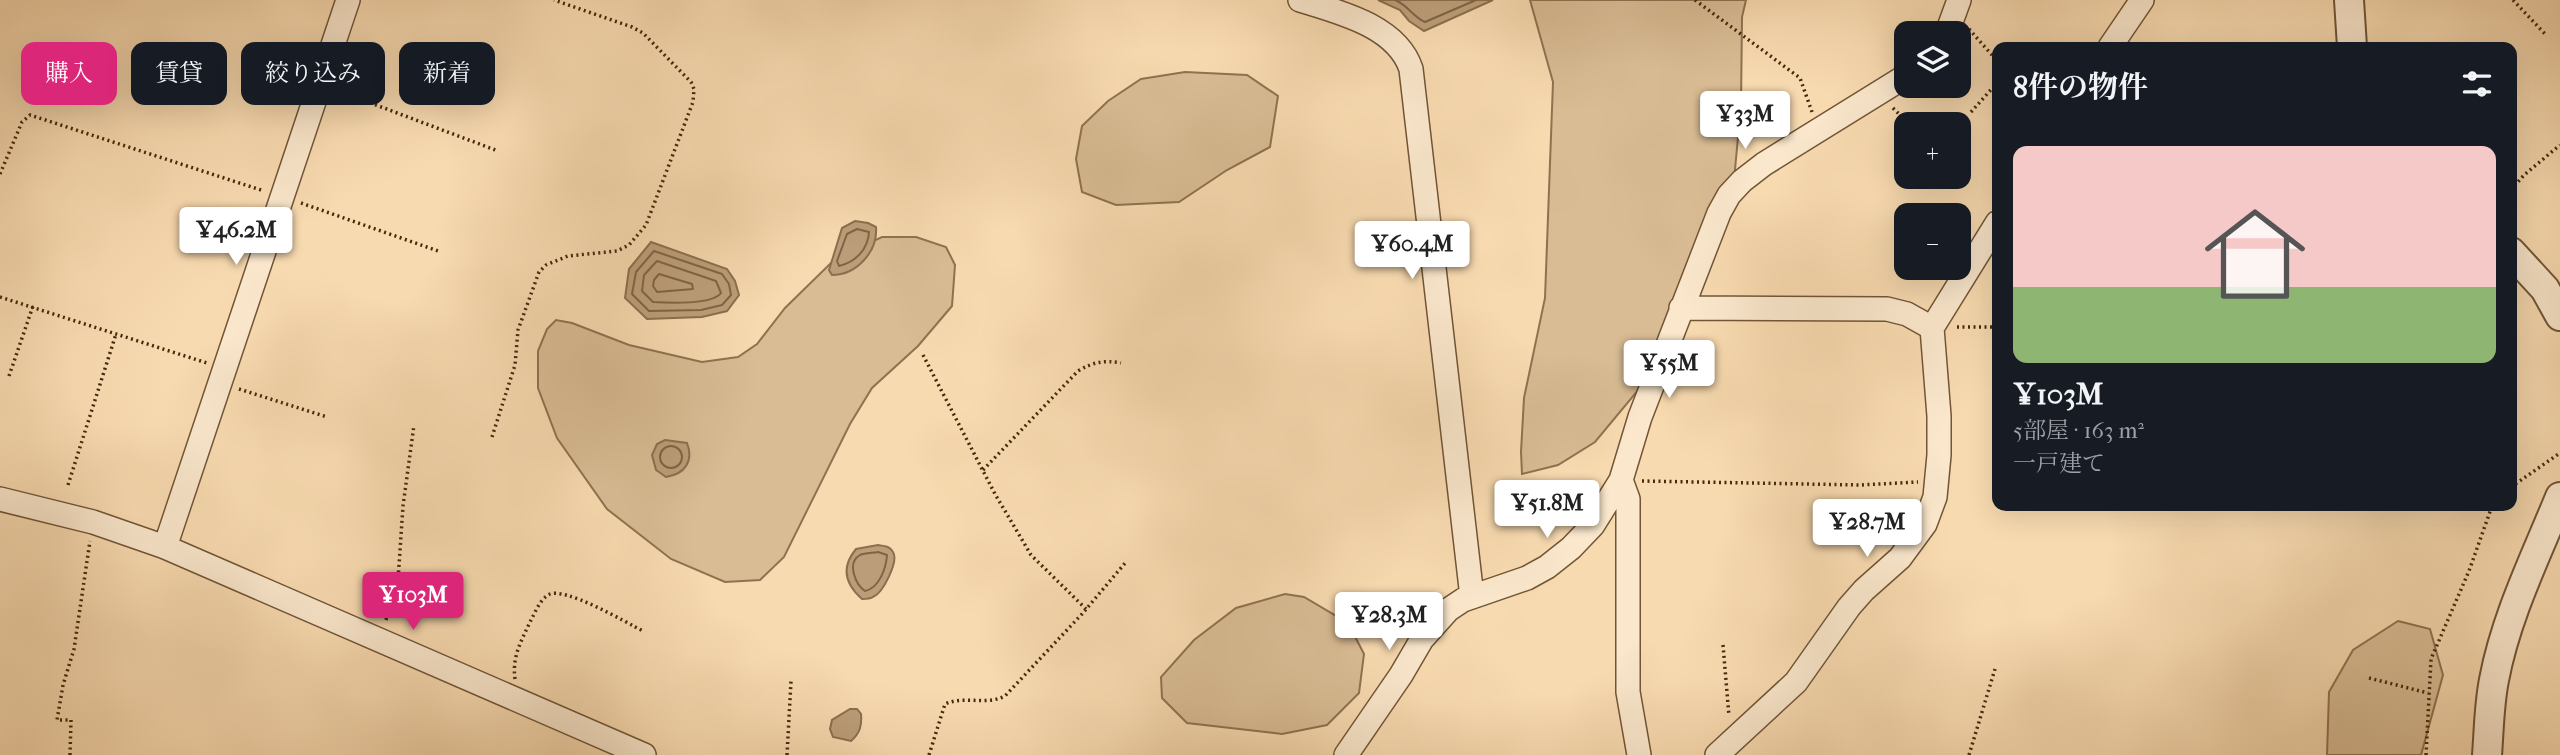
<!DOCTYPE html>
<html lang="ja">
<head>
<meta charset="utf-8">
<style>
	:root { --surface:#171b24; --page:#20242c; --text:#f1f3f6; --muted:#9ea1a6; --accent:#db2777 }
	body { margin:0; font-family:"IM FELL French Canon","Noto Serif JP",serif; background:var(--page); color:var(--text); height:100vh; display:flex; flex-direction:column; font-size:26px; white-space:nowrap }
	* { box-sizing:border-box; margin:0 }
	p { font-size:23px; color:var(--muted) }
	.icon { flex:none; width:38px; height:38px; fill:none; stroke:currentColor; stroke-width:2; stroke-linecap:round; stroke-linejoin:round }
	.map { position:relative; flex:1; overflow:hidden }
	.sheet { position:absolute; left:1992px; top:42px; width:525px; height:469px; display:flex; flex-direction:column; background:var(--surface); border-radius:14px; box-shadow:0 7px 28px #0002 }
	.sheet>* { flex:none }
	.guide { position:absolute; left:21px; top:42px; width:665px; height:63px; display:flex; gap:14px }
	.controls { position:absolute; left:1894px; top:21px; display:grid; gap:14px }
	.controls a { display:grid; place-items:center; width:77px; height:77px; border-radius:14px; background:var(--surface); box-shadow:0 7px 28px #0002; font-size:35px }
	.price { position:absolute; translate:-50% -60px; padding:0 16px; border-radius:7px; background:#fff; color:#222; font-size:23px; line-height:46px; filter:drop-shadow(0 2px 4px #0008) }
	.price::after { content:''; position:absolute; left:50%; top:42px; width:21px; height:16px; margin-left:-10px; background:inherit; clip-path:polygon(0 0,100% 0,50% 100%) }
	.price.current { background:var(--accent); color:#fff }
	ul { padding:0; list-style:none }
	li { display:grid; align-content:center; gap:14px; height:371px; padding:0 21px }
	li span { display:grid; place-items:center; height:217px; border-radius:14px; color:#555 }
	li>.icon { margin-inline-start:auto }
	span .icon { width:126px; height:126px; fill:#fffc; stroke-width:1 }
	li b { font-size:30px }
	h2 { display:flex; justify-content:space-between; align-items:center; height:84px; padding:0 21px; font-size:30px }
	.chip { padding:0 24px; border-radius:14px; background:var(--surface); box-shadow:0 7px 28px #0002; font-size:24px; line-height:63px }
	.chip.current { background:var(--accent); color:#fff }
	.map>svg:first-child { display:block }
</style>
</head>
<body>
<div class="map">
<svg width="2560" height="755" viewBox="0 0 2560 755">
	<rect width="100%" height="100%" fill="#f8dab0"/>
	<filter id="stains"><feTurbulence type="fractalNoise" baseFrequency=".00286" numOctaves="4"/><feColorMatrix values="0 0 0 0 .2 0 0 0 0 .09 0 0 0 0 .02 0 0 0 .5 -.17"/></filter>
	<radialGradient id="worn" r=".72"><stop offset=".6" stop-color="#630" stop-opacity="0"/><stop offset="1" stop-color="#630" stop-opacity=".3"/></radialGradient>
	<path fill="#d9bc94" stroke="#8e7250" stroke-width="2" d="M1530,0H1746L1742,17L1741,105L1733,191L1659,365L1595,442L1558,465L1522,474L1521,452L1524,398L1545,298L1553,82Z
		M1185,72L1247,75L1278,96L1270,147L1227,170L1179,202L1116,205L1082,192L1076,159L1082,126L1108,101L1141,79Z
		M882,237H916L946,247L955,265L952,306L918,346L872,388L850,424L784,557L760,580L725,582L671,559L607,509L557,438L538,388V351L547,329L556,320L572,323L629,345L702,362L738,357L757,344L785,308L835,259Z
		M1285,594L1304,597L1348,623L1364,654L1359,693L1327,725L1282,734L1187,723L1162,698L1161,677L1194,640L1236,608Z
		M2398,621L2430,629L2443,675L2421,755H2327L2329,692L2353,650Z"/>
	<path fill="#bb9e79" stroke="#8b6f4e" stroke-width="2" d="M1378,0H1493L1424,31L1409,21L1400,10Z
		M855,221L868,223L876,227C878,251 857,275 832,275L829,270L842,228Z
		M651,242L727,269L735,281L739,295L727,311L702,317L647,319L625,298L629,269Z
		M665,440L687,443C694,461 685,474 666,477L656,470L652,455L657,444Z
		M878,545C884,546 890,546 893,552C899,561 883,593 873,597C870,599 866,599 862,599C845,584 841,567 856,549Z
		M850,709H857L861,714C862,726 860,733 851,741L833,737L830,729L832,720Z"/>
	<g fill="none" stroke-linecap="round" stroke-linejoin="round">
		<path stroke="#806443" stroke-width="2" d="M1395,0C1408,5 1413,17 1425,22L1476,0
			M857,229L869,232C868,249 856,262 839,266L837,261L847,234Z
			M654,251L722,274L729,284L731,295L722,305L701,310L649,311L632,294L636,272Z
			M657,261L716,281L721,293C712,305 668,303 653,302L642,291L644,275Z
			M659,274L692,284L693,289L657,292L653,286L654,280Z
			M660 457a11 11 0 1 1 22 0a11 11 0 1 1-22 0Z
			M878,552L887,555C886,569 879,588 865,591C856,585 846,563 860,555C865,553 873,553 878,552Z"/>
		<g stroke="#715536" stroke-width="26">
			<path id="minor" d="M1300,0C1339,12 1397,26 1411,69L1472,597
				M1947,33L1959,0
				M2110,47L2142,0
				M1681,308L1887,309L1907,314L1932,328
				M1621,480L1628,499V692L1639,755
				M0,499L93,522L165,547L644,755
				M165,547L348,0
				M1346,755L1401,675L1422,639L1448,610L1463,600L1527,578L1547,567L1571,548L1593,525L1621,480L1640,417L1719,213L1729,195L1742,181L1764,164L1906,76
				M1717,755L1796,682L1849,607L1864,590L1900,558L1925,524L1935,497L1939,455V416L1932,328L1997,223"/>
		</g>
		<g stroke="#715536" stroke-width="32">
			<path id="tertiary" d="M2349,0L2352,47
				M2511,252L2545,289L2560,316
				M2487,755C2489,730 2489,705 2494,680C2506,616 2536,556 2560,497"/>
		</g>
		<path stroke="#44290d" stroke-width="3.5" stroke-dasharray="2 3.5" stroke-linecap="butt" d="M1695,0L1800,78L1812,112
			M2513,0L2546,35
			M1969,29L1992,55L1997,63
			M339,91L498,151
			M1893,108L1909,124
			M1971,112L1997,83
			M0,174L22,122L30,115L264,191
			M1896,178L1906,176
			M2511,190L2524,175L2560,145
			M301,203L441,252
			M0,297L207,363
			M1957,327H1997
			M923,355L995,494L1031,555L1086,609
			M9,376L33,306
			M239,389L327,417
			M492,437L515,365L518,330L539,272L546,265L568,256L617,251L629,245L646,225L693,102L694,89L691,82L643,33L632,27L554,0
			M983,470L1078,371C1093,362 1104,360 1121,363
			M1642,481L1860,485L1918,482
			M68,485L116,334
			M2511,487L2560,453
			M386,620L398,580L403,506L414,425
			M1723,645L1729,716
			M2369,678L2428,693
			M515,679C512,656 521,642 530,622C535,613 539,601 548,595C563,585 627,623 643,631
			M70,755L71,720H57L63,685L74,649L90,541
			M787,755L791,681
			M929,755L945,704C965,695 985,706 1005,696L1082,614L1126,562
			M1969,755L1995,669
			M2426,755L2431,659L2469,571L2492,506"/>
		<use href="#minor" stroke="#fae7cc" stroke-width="23"/>
		<use href="#tertiary" stroke="#fae7cc" stroke-width="28"/>
	</g>
	<rect width="100%" height="100%" filter="url(#stains)"/>
	<rect width="100%" height="100%" fill="url(#worn)"/>
</svg>
<div class="controls">
<a><svg class="icon" aria-label="layers" viewBox="0 0 24 24"><path d="M12 4l9 5-9 5-9-5zM3 14l9 5 9-5"/></svg></a>
<a>+</a>
<a>−</a>
</div>
<b class="price" style="left:1745px;top:151px">¥33M</b>
<b class="price" style="left:236px;top:267px">¥46.2M</b>
<b class="price" style="left:1412px;top:281px">¥60.4M</b>
<b class="price" style="left:1669px;top:400px">¥55M</b>
<b class="price" style="left:1547px;top:540px">¥51.8M</b>
<b class="price" style="left:1867px;top:559px">¥28.7M</b>
<b class="price current" style="left:413px;top:632px">¥103M</b>
<b class="price" style="left:1389px;top:652px">¥28.3M</b>
<div class="guide">
<a class="chip current">購入</a>
<a class="chip">賃貸</a>
<a class="chip">絞り込み</a>
<a class="chip">新着</a>
</div>
<section class="sheet">
<h2>8件の物件<svg class="icon" aria-label="filters" viewBox="0 0 24 24"><path d="M4 7h16M4 17h16"/><circle cx="9" cy="7" r="2"/><circle cx="15" cy="17" r="2"/></svg></h2>
<ul>
<li><span style="background:linear-gradient(#f6c9c9 65%,#8fb573 0)"><svg class="icon" aria-label="home" viewBox="0 0 24 24"><path d="M3 11l9-7 9 7M6 9v11h12V9"/></svg></span><div><b>¥103M</b><p>5部屋 · 163 m²</p><p>一戸建て</p></div></li>
</ul>
</section>
</div>
</body>
</html>
